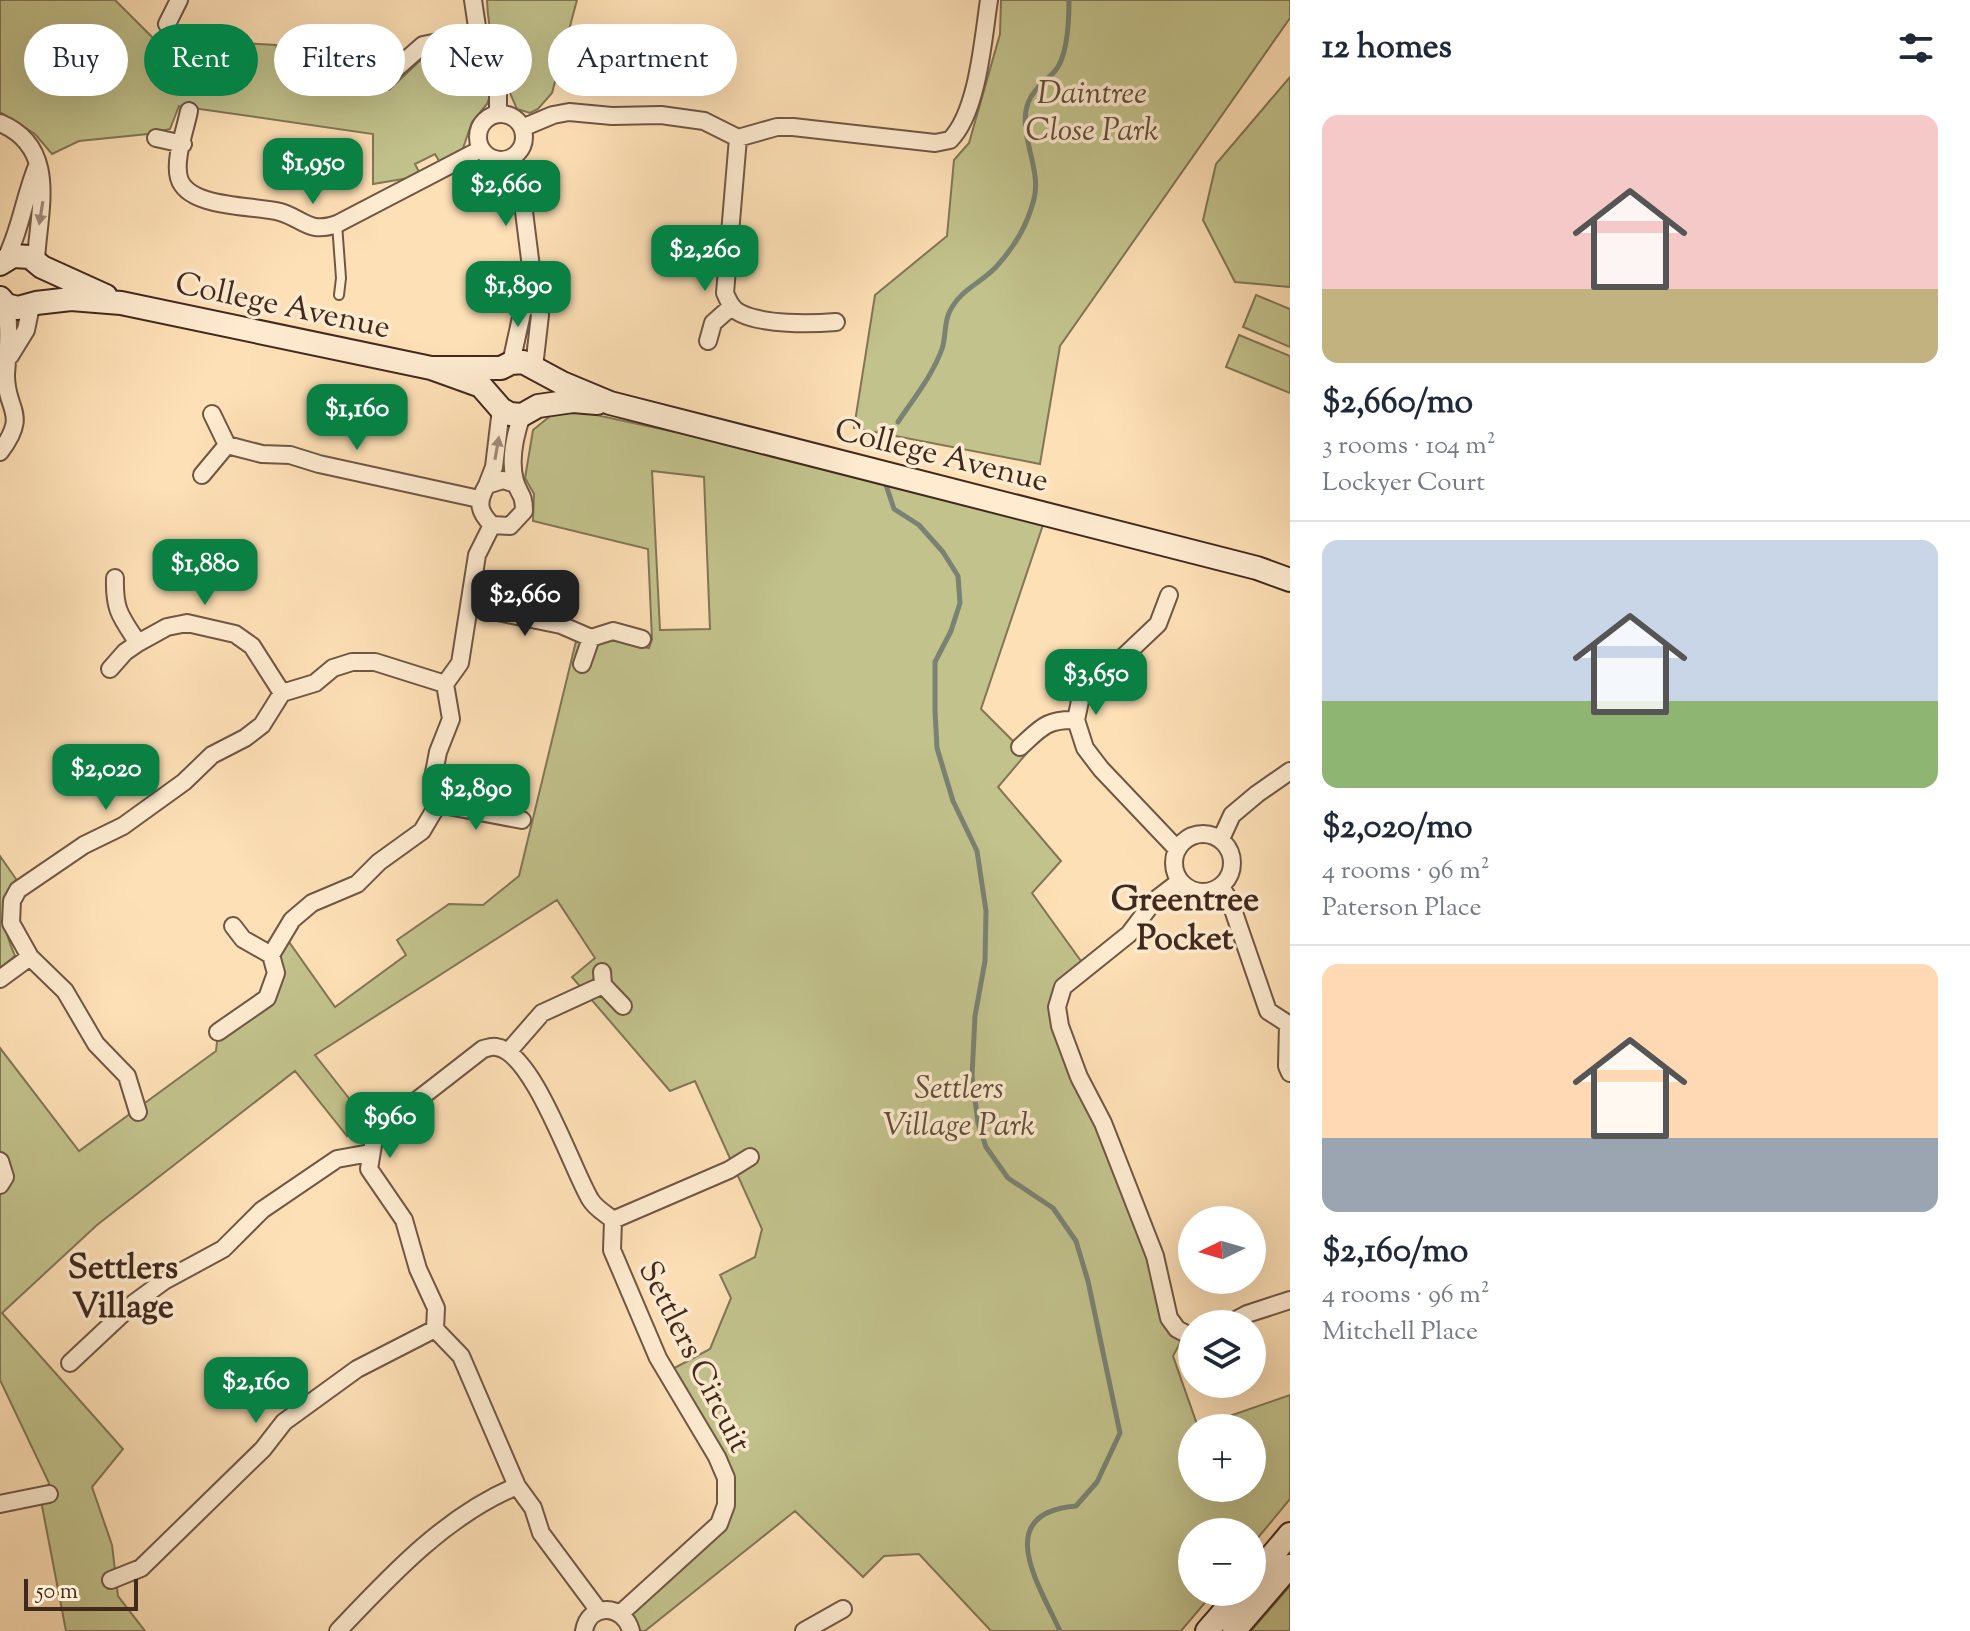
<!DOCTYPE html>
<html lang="en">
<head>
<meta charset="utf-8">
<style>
	:root { --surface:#fff; --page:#f6f6f7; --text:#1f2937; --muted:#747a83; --line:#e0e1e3; --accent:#0b8043 }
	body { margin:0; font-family:"Sorts Mill Goudy",serif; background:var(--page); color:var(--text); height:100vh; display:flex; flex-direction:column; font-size:30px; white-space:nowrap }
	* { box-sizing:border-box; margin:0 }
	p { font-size:26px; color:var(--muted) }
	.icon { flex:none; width:44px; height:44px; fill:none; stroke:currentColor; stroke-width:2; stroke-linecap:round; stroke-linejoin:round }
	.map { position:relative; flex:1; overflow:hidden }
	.panel { display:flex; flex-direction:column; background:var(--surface); width:680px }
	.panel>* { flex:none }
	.banner { position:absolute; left:24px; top:24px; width:760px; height:72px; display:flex; gap:16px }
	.needle { width:52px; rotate:265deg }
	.controls { position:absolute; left:1178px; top:1206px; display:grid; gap:16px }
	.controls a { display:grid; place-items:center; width:88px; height:88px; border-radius:50%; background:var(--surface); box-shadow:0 8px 32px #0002; font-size:40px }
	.scale { position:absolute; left:24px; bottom:20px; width:114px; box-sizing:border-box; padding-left:8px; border:4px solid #41291e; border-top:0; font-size:22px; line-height:28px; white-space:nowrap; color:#41291e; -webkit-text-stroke:6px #feebd0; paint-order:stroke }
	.price { position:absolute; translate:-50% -68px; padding:0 18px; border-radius:16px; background:var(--accent); color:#fff; font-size:26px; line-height:52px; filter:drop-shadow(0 2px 4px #0008) }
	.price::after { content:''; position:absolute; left:50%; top:48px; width:24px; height:18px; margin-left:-12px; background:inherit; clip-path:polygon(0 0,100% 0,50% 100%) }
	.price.on { background:#222; color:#fff }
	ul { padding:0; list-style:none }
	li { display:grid; align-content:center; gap:16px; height:424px; padding:0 32px }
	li+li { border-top:2px solid var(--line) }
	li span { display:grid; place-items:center; height:248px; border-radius:16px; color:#555 }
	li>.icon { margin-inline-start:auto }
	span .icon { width:144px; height:144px; fill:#fffc; stroke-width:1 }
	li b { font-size:34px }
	h2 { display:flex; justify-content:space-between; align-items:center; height:96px; padding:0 32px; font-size:34px }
	.tag { padding:0 28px; border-radius:36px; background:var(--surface); box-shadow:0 8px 32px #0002; font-size:28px; line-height:72px }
	.tag.on { background:var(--accent); color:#fff }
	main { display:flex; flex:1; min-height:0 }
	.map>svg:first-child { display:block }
</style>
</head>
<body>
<main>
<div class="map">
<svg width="1290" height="1631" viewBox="0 0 1290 1631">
	<rect width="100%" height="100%" fill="#fee0b6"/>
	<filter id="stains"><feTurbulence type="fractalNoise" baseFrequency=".0025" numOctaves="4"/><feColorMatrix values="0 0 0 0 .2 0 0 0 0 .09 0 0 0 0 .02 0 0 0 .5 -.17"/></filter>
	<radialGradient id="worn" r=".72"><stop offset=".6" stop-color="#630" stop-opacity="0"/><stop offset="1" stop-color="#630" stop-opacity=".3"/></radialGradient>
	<path fill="#c2c28c" stroke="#827655" stroke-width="2" fill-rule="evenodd" d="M0,0H115L155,40V56L176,57V48L185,46L191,40L276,45L278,54L284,59L311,60L356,85L371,90H389L428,53L464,46L470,47L480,60L489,84L490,96L487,104L472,122L461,154L442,166L435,154L415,164L421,176L373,184V134L179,106L170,129L148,134L79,141L52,154L35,134L0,112Z
		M487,0H577L552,93L538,109L530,113L517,109C501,74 488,38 487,0Z
		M1001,0H1290V18L1060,346L1040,464L854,428L875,295L947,236L954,160L969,143L1000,34Z
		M1290,77V287L1235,282L1203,220L1216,164Z
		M1256,295L1290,309V347L1243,327Z
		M1239,335L1290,356V393L1226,367Z
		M578,411L1047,513L981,709L1026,754L998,787L1061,861L1032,893L1086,968L1057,1007L1103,1123L1169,1318L1185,1334L1173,1356L1198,1427L1290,1395V1499L1252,1545V1532H1192V1592H1214L1181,1631H991L919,1554L884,1556L863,1577L795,1511L645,1631H639L621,1613L719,1524L726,1478L667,1372L710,1349L731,1298L720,1275L755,1257L762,1229L695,1081L670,1091L572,977L595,958L557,900L315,1055L366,1120L347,1136L295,1071L97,1225L2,1313L123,1449L92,1487L112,1545L118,1596L145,1631H66L42,1506L49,1483L0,1380V1048L79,1151L216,1051L218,1032L267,998L271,955L289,942L335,1007L406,955L397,940L449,904L483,905L519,876L578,633L649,648L652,639L648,549L533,521L534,494L525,478L533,430L554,413ZM652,471L704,477L710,629L660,630ZM1192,1428H1252V1488H1192Z
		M0,856L16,879C0,910 1,923 15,956L0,968Z
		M1290,1586V1631H1251Z"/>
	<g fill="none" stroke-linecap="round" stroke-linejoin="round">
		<path stroke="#7a8273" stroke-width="5" d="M898,422C914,398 932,376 942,349C946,337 944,324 949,313C959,290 980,284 996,267C1015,246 1027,226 1034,199C1042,168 1017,133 1028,103C1033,89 1046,81 1055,71C1068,56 1069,19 1069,0
			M886,485L894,509L919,525L943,552L958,576L960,603L951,631L935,662V711L937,748L953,801L977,851L986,911L985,961L975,1016L972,1076L978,1123L986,1147L1008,1178L1053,1208L1076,1241L1088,1281L1120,1433L1097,1482L1076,1506C991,1513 1039,1585 1060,1631"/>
		<g stroke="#705744" stroke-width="12">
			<path id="lane" d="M337,224L341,278L339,295"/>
		</g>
		<g stroke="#705744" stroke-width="20">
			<path id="street" d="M473,0L480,47L498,91V114
				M167,24L179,0
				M298,38L363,81L383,80L423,45L477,34
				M189,111C185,131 174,159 179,178C188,209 255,205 280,212C304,219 308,234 337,224L481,149
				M478 137a23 23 0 1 1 46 0a23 23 0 1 1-46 0Z
				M0,123C60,148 38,212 36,261
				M522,128L553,115L569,112L612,116L661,115L704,121L738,138L777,127H793L935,143L950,140C978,112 983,39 989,0
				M156,138L183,144
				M738,138L725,293C729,302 732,309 740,313C764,325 810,324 836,322
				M511,158L520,180L534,291L540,315L534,367
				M5,260C21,230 24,197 37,166
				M708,341L713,323L731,307
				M10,356L26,330L31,306
				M511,363L522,313L534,291
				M227,445L262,454L290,455L319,464L479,499
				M0,452C30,412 5,411 6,374C8,349 10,330 6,305
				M202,475L227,445L212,414
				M515,484L503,480L487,485C477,502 478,511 492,525L510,526L524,511C524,493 519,495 515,481C509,459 515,435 522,415
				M487,485L494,467L501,409
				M115,578C114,611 121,617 138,643
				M1169,595L1158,624L1120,660L1092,680L1081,696L1076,720L1085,748L1101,769L1177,849
				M469,606L561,625L591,638
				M582,664L591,638L613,631L642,639
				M110,669L125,652L138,643L167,627L187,623L235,634L252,646L282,693
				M1020,747C1041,728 1046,719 1076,720
				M438,804L522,820
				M1174 863a29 29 0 1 1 58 0a29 29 0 1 1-58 0Z
				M1221,839L1232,815L1257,794L1290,771
				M1180,881L1154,901L1129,934L1063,987L1057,1007L1060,1026L1079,1077L1103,1123L1155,1256L1169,1318L1177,1329L1192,1337
				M1221,887L1230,901L1268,1011L1288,1024L1287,1066L1290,1073
				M233,926L243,939L271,955L292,920L312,903L357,884L379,862L422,831L438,804L433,778L438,752L451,719L445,684L460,663L477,555L492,525
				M602,972L603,985L623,1006
				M0,979L30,957
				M218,1032L267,998L276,973L271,955
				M508,1052L542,1013L603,985
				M138,1112L127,1076L96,1044L65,991L30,957L11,923L12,901L18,890L84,845L123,826L184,782L212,755L245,738L262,725L282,693L315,683L333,668L352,662H375L445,684
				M0,1161L5,1177L0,1185
				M613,1220L729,1170L750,1157
				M1228,1324L1247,1314L1290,1300
				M70,1363L134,1303L164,1281L223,1249L262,1210L337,1159L370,1153
				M0,1504L49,1494
				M111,1580L141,1568L263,1449L284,1422L357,1369L435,1329
				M599,1611L541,1533L533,1508L517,1486L461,1356L435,1329L436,1308L418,1269L404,1220L369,1169L375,1133L483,1049C487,1048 492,1046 496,1047C533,1051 572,1169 590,1199C595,1208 606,1214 613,1220L612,1250L658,1358L717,1457L726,1478V1505L719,1524L621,1613
				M338,1631C390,1576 445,1516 517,1486
				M584,1631C589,1602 624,1604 631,1631
				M804,1631L843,1609"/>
		</g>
		<g stroke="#41291e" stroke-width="26">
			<path id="secondary" d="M0,264L13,256L30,257L42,267L106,296
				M0,298L6,305L18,308L36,303L71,299L121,303L431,368L481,386L501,409L510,414L522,415L538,406L573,401L597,403
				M431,368H501L511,363L523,362L562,383L610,403L1257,568L1290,580
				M1252,1579L1290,1534
				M1207,1631L1241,1592
				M1234,1631L1290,1566"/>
		</g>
		<use href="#lane" stroke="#feebd0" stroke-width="8"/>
		<use href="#street" stroke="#feebd0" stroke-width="16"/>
		<use href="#secondary" stroke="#feebd0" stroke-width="22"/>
	</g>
	<defs><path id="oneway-solid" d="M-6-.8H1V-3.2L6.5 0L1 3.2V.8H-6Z" transform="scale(2)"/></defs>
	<g fill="#a08a77">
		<use href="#oneway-solid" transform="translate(41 213) rotate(99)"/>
		<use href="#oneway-solid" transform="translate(497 448) rotate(-80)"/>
	</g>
	<g text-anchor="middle" stroke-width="7" stroke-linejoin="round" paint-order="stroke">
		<g font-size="32" font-style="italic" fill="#614f3a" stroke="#feebd0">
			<text x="1092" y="103">Daintree<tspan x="1092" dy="37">Close Park</tspan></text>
			<text x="959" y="1098">Settlers<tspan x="959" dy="37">Village Park</tspan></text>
		</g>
		<g font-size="32" fill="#41291e" stroke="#feebd0">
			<text transform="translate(283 304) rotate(12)" y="11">College Avenue</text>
			<text transform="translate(942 454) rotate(14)" y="11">College Avenue</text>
			<text transform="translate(696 1356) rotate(63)" y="11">Settlers Circuit</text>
		</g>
		<g font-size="34" font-weight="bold" fill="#41291e" stroke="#feebd0">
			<text x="1185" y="910">Greentree<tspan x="1185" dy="39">Pocket</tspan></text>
			<text x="123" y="1278">Settlers<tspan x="123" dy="39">Village</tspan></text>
		</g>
	</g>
	<rect width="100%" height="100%" filter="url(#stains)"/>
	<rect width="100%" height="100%" fill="url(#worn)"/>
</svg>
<div class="controls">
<a><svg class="needle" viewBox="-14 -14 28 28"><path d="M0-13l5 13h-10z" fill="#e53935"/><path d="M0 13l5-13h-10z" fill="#747a83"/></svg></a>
<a><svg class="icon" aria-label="layers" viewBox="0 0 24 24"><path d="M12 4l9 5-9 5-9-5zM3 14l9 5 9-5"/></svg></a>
<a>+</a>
<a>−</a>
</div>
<div class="scale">50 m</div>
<b class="price" style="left:313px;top:206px">$1,950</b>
<b class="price" style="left:506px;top:228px">$2,660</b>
<b class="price" style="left:705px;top:293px">$2,260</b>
<b class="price" style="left:518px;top:329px">$1,890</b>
<b class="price" style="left:357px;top:452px">$1,160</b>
<b class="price" style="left:205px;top:607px">$1,880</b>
<b class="price on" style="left:525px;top:638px">$2,660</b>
<b class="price" style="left:1096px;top:717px">$3,650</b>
<b class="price" style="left:106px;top:812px">$2,020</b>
<b class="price" style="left:476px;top:832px">$2,890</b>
<b class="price" style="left:390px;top:1160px">$960</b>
<b class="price" style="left:256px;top:1425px">$2,160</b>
<div class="banner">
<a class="tag">Buy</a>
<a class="tag on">Rent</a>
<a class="tag">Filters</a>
<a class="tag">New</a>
<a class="tag">Apartment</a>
</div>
</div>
<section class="panel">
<h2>12 homes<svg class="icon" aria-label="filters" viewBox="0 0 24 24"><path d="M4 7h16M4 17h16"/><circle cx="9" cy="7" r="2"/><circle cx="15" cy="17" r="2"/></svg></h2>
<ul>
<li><span style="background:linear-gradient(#f6c9c9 70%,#c2b280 0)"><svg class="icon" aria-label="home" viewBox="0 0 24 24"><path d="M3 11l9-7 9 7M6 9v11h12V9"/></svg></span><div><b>$2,660/mo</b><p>3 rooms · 104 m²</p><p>Lockyer Court</p></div></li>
<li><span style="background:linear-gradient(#c9d6e8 65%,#8fb573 0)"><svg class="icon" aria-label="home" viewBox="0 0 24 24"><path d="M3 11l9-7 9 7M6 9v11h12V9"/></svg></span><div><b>$2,020/mo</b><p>4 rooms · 96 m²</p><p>Paterson Place</p></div></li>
<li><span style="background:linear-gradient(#ffd9b3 70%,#9aa5b1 0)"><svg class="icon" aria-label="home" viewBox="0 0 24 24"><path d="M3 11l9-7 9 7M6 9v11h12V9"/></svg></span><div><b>$2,160/mo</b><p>4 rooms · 96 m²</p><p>Mitchell Place</p></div></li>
</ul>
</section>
</main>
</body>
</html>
